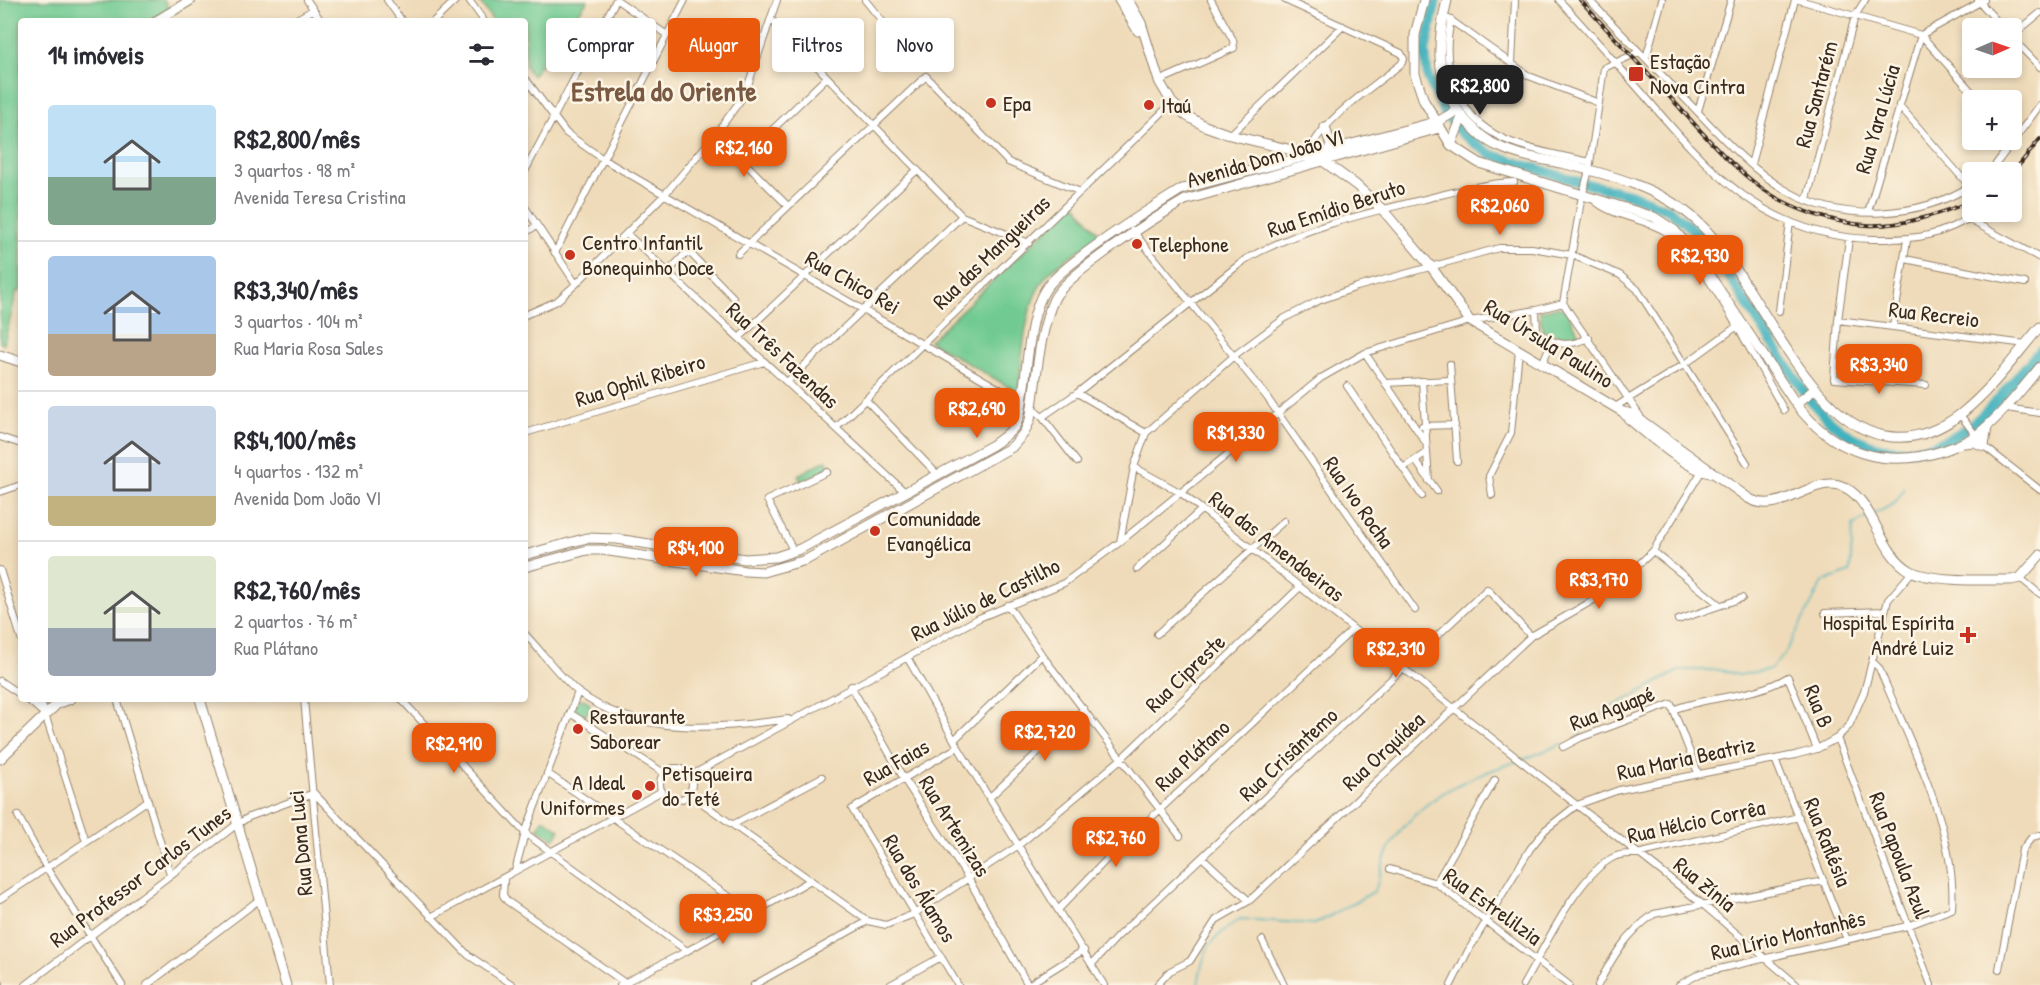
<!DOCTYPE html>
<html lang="pt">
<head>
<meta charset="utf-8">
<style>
	:root { --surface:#fff; --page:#f2f2f3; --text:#2b2b33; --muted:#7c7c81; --line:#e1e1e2; --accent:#ea580c }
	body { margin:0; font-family:"Patrick Hand",sans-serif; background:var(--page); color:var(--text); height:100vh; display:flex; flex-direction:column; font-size:22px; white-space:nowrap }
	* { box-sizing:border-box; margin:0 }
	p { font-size:20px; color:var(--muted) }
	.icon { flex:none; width:33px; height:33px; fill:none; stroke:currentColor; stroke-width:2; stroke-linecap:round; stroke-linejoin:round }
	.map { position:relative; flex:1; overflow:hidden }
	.panel { position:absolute; left:18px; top:18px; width:510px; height:684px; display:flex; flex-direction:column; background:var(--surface); border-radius:6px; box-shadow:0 3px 9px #0003 }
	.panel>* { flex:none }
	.top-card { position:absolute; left:546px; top:18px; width:570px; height:54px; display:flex; gap:12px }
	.needle { width:39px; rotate:88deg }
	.fabs { position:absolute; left:1962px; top:18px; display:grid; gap:12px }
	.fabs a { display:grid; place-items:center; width:60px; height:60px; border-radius:6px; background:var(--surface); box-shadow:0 3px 9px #0003; font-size:30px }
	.price { position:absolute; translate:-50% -51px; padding:0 14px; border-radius:12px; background:var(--accent); color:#fff; font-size:20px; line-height:39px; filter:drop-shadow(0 2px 3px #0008) }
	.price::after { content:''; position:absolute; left:50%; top:36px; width:18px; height:14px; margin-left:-9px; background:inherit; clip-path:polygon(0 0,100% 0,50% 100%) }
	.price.active { background:#222; color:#fff }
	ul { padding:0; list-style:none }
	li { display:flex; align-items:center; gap:18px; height:150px; padding:0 30px }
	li+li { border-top:2px solid var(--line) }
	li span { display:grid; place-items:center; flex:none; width:168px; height:120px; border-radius:6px; color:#555 }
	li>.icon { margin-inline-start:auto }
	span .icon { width:72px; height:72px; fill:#fffc; stroke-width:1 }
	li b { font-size:26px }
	h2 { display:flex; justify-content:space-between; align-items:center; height:72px; padding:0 30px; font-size:26px }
	.tag { padding:0 21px; border-radius:6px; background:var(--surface); box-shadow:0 3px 9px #0003; font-size:21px; line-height:54px }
	.tag.active { background:var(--accent); color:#fff }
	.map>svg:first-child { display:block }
</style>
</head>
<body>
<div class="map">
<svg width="2040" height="985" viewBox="0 0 2040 985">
	<rect width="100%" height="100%" fill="#fcf5e5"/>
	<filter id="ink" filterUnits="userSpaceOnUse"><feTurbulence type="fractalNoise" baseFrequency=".0167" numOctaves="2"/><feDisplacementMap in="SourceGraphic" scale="12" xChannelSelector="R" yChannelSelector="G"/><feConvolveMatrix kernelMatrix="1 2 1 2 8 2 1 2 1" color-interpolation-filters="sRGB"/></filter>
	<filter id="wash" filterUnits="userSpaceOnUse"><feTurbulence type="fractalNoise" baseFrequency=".008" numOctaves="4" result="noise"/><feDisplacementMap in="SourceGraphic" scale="24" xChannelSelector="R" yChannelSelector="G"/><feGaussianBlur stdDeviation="1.35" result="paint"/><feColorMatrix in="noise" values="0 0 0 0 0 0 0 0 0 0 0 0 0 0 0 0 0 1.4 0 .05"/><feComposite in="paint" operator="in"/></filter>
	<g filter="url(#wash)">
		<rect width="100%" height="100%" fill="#efdbb9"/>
		<path fill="#70ca91" stroke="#567a58" stroke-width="1.5" d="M0,0H164L170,11L153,21H21V291H17L4,344L0,343Z
			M479,0H588L532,76L525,66V21H493Z
			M1075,203L1101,236C1085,247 1066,257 1051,271C1022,300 1024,354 1018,392L929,341Z
			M1557,307L1566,310L1580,336L1565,337L1542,330L1540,311Z
			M826,460L831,467L801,482L798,475Z
			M574 707a8 8 0 1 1 16 0a8 8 0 1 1-16 0Z
			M544,819L560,830L554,839L538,828Z"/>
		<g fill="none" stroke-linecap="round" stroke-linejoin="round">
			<path stroke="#43b2be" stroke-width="1.5" d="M1874,514L1894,504L1905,488
				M1577,736L1607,710L1680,670H1720L1739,675L1770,669L1784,655L1823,582L1850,572L1853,525L1867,518
				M1522,760L1562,744
				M1198,985C1204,946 1209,941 1240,919L1315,924L1375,891C1380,876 1383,856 1392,843C1423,795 1467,778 1518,761"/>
			<path stroke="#43b2be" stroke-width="10" d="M1436,0L1425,52L1428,78L1445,113L1462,134L1490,154L1579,182L1630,194L1670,210L1706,241L1806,395C1847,449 1909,470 1968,427C1996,406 2018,375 2040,350"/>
		</g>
	</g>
	<g filter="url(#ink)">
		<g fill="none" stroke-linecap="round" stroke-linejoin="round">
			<g stroke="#95826c" stroke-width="8">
				<path id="street" d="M307,0L321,21
					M387,0L402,21
					M469,0L484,21
					M617,0L667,35
					M865,0L917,64
					M1285,0L1401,53L1404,59L1401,64C1376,85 1315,124 1309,155
					M1559,0C1588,31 1616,63 1644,95C1708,170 1765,237 1873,239C1919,240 1941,236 1980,212
					M1589,0C1623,35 1657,70 1691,105C1721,136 1751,171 1789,192C1844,223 1920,218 1972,185
					M1799,0L1921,35L1984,0
					M1978,0L2003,28
					M771,19L962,216L1029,243
					M1449,19L1529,76L1599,103
					M1451,20C1439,73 1460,124 1514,143C1538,152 1565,156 1590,162
					M293,21L313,10
					M434,21L456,0
					M1921,35L1979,100
					M2012,36L2040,13
					M2012,38L2040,67
					M1646,58L1662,0
					M1512,64L1515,0
					M525,78L566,133L603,159L1022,402
					M1159,81L1234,48L1233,40L1211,0
					M1899,105L1970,187
					M1698,111L1731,0
					M716,134L788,206
					M1230,135L1343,26
					M742,159L827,77
					M1751,164L1795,0
					M525,171L616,0
					M1990,172L2040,105
					M1807,199L1855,16L1865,0
					M1596,202C1616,218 1646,218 1668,233C1707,261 1758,366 1784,410
					M525,207L576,284
					M1868,212L1921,35
					M1968,219L2040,258
					M1132,230L1266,396L1415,610
					M525,233L536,226
					M627,234L906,493
					M1849,239L1838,320L1834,379L1926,385
					M555,253L685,0
					M738,254L926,76L1008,162L1078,191
					M1905,259L2025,283
					M668,272L685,254H691L733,297
					M1563,303L1581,201L1589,170L1604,68L1639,52
					M1563,303L1640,416
					M1536,310L1537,331C1555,346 1567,347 1589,338
					M1779,311L1790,222
					M525,315L557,301L576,284L665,194L716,134L745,94L777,0
					M1838,320L2026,344
					M1893,327L1907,240
					M739,338L917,170
					M1365,353L1426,443
					M1543,362L1551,343
					M1450,364L1457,461
					M1422,381L1429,481
					M787,382L962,216
					M1385,383L1451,380
					M1347,386L1403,468
					M1077,393L1146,433
					M866,400L938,475
					M1615,407L1685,364L1736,327
					M1032,408L1042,417L1077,462
					M2006,408L2040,413
					M1961,416L1984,446L2040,490
					M1042,417L1077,393L1246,259C1301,228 1367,213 1429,198C1457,191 1485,183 1514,182
					M1422,426L1455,425
					M836,428L1172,103
					M525,433L764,362
					M0,437L21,444
					M1415,460L1437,491
					M1134,467L1181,493L1701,903L1797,985
					M0,492L21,485
					M1492,495L1489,476L1511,433L1519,350
					M1422,496L1403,468L1427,452
					M1120,542L1134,467L1146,433L1235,355L1285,318L1318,301L1357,287L1499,248H1532L1572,255L1620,275L1637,289L1747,463
					M1653,551L1720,605
					M794,552L767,500L827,472
					M1137,569L1201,510
					M0,570L21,638
					M2020,578L2040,594
					M1008,605L1042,655L1180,836
					M1825,613L1885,611
					M1678,620L1742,598
					M525,634C542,652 559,676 578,692C637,737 721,729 788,719
					M1157,634L1284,521
					M907,657L958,747L1104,985
					M0,681L21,695
					M851,686L904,779L968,878L1028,985
					M27,699L42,712
					M40,699L86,841
					M117,699L170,874
					M304,699L330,985
					M401,699L525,833L687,951
					M1675,709C1712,695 1754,698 1788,677L1817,749
					M570,713L664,773
					M1837,738L1931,985
					M954,740L1042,655
					M1563,747L1580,738L1671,704L1698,773
					M1775,759L1847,940
					M660 784a16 16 0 1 1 32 0a16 16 0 1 1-32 0Z
					M547,773L753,913
					M690,776L979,618L1064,583L1120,542L1321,378L1365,353L1470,321L1536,310L1563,303
					M688,793L868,921L886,925L914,914L1019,845L1121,759L1300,587
					M989,798L1084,709
					M18,816L46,867L122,985
					M734,824L822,777
					M1204,859L1249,901
					M1390,869L1436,883L1569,985
					M515,871L525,833L578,692
					M504,879L503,895L507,901L628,985
					M1436,883L1495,780
					M0,899L147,801
					M1058,910L1107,859L1353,629
					M431,917L662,791
					M1262,940L1284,985
					M1092,964L1118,936L1487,589L1531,636
					M1999,969L2022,850L2032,837L2040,835
					M0,984V985
					M26,985L236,825L249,817L314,793L468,955L513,985
					M147,985L260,899
					M620,985L687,951L811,880
					M754,985L868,921
					M890,985L941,957
					M958,985L852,809L958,747
					M1028,985L1084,950
					M1157,985L1170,971L1190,961L1216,920L1249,901L1531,636L1613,589L1653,551L1703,469
					M1451,985L1468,951L1530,849L1545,830L1577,805L1619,790L1795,755L1817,749L1837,738L1849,726L1864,692L1888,600L1912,572
					M1523,985C1544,949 1577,875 1614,857C1621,853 1630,854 1637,854L1799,817
					M1598,985C1613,956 1627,933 1654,914L1824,881
					M1679,985L1701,973L1907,926L1952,909C1958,831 1908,739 1879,668L1872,661"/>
			</g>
			<g stroke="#95826c" stroke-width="11">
				<path id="secondary" d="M1119,0L1138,31
					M1128,0L1141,23L1159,81L1172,103L1187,116L1205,126L1230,135L1300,152L1323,161L1356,185L1382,209L1432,268L1470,321L1623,412L1632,414L1748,498C1779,517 1810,477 1839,485C1874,495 1877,553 1911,571C1932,582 1987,580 2011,580L2020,578L2040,555
					M1424,0L1415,35V74L1424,101L1451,145L1479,163L1654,217L1674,230L1696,255L1796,404C1833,453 1886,470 1945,450C1956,446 1969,441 1978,434C2002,415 2021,390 2040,367
					M1447,0C1436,45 1434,87 1468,123C1478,133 1487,142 1500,147C1519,156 1541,159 1561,163C1608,174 1662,188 1698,222C1755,274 1805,423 1885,436C1954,448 2000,373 2040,327
					M156,21L191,0
					M1325,127L1332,149
					M1451,145L1462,117
					M0,355L21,362
					M1796,404L1815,389
					M1623,412L1629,419C1649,435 1687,470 1711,473
					M1964,443L1974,442L1984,446L1987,427
					M525,555L587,538L617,539L745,559L776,557L800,549L993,445C1001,439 1011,433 1016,424C1021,415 1022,402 1023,393C1028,363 1029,315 1045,290C1061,264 1153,207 1182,189L1439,121L1458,110
					M525,567L587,550H602L745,571L763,572L806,560L1012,447L1024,433L1030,420C1036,385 1039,330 1054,299C1066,274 1158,216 1185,200L1439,128
					M200,699L286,985
					M0,759L57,704L70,699"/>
			</g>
			<use href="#street" stroke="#fff" stroke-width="6"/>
			<use href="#secondary" stroke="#fff" stroke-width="9"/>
			<g stroke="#3b2a1e" stroke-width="4">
				<path id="rail" d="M1580,0C1613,36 1646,72 1679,107C1705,136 1732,167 1764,190C1791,209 1833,223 1866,225C1903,227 1939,214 1972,201
					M2012,174L2040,139"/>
			</g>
			<use href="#rail" stroke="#fcf5e5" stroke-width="1.5" stroke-dasharray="4.5" stroke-linecap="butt"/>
		</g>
	</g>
	<g fill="#c8321e" stroke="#fcf5e5" stroke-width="2">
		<rect x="1628" y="66" width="16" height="16" rx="3"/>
		<circle cx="991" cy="103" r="6"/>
		<circle cx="1149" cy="105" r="6"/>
		<circle cx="1137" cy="244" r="6"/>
		<circle cx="570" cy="255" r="6"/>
		<circle cx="875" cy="531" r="6"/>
		<path d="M1965 626h6v6h6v6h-6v6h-6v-6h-6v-6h6z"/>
		<circle cx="578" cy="729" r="6"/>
		<circle cx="650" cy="786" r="6"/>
		<circle cx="637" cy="795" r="6"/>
	</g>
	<g text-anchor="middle" stroke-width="5" stroke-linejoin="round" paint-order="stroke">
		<g font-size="22" fill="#3b2a1e" stroke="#fcf5e5" text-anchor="start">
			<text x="1650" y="69">Estação<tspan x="1650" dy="25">Nova Cintra</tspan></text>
			<text x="1003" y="111">Epa</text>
			<text x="1161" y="113">Itaú</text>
			<text x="582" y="250">Centro Infantil<tspan x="582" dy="25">Bonequinho Doce</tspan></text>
			<text x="1149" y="252">Telephone</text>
			<text x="887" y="526">Comunidade<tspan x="887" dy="25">Evangélica</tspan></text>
			<text x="1954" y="630" text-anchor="end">Hospital Espírita<tspan x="1954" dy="25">André Luiz</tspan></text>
			<text x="590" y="724">Restaurante<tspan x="590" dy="25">Saborear</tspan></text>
			<text x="662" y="781">Petisqueira<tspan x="662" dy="25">do Teté</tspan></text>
			<text x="625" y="790" text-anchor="end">A Ideal<tspan x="625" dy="25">Uniformes</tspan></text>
		</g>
		<g font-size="22" fill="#3b2a1e" stroke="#fcf5e5">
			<text transform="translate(1816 94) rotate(-75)" y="8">Rua Santarém</text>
			<text transform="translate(1877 119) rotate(-74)" y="8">Rua Yara Lúcia</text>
			<text transform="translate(1265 158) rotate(-16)" y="8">Avenida Dom João VI</text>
			<text transform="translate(1336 208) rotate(-18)" y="8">Rua Emídio Beruto</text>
			<text transform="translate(991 252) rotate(-44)" y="8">Rua das Mangueiras</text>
			<text transform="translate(853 282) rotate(30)" y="8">Rua Chico Rei</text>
			<text transform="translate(1934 314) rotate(7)" y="8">Rua Recreio</text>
			<text transform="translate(1549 343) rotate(32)" y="8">Rua Úrsula Paulino</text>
			<text transform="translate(783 355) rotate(43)" y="8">Rua Três Fazendas</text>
			<text transform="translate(640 380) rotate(-17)" y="8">Rua Ophil Ribeiro</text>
			<text transform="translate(1359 502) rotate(55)" y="8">Rua Ivo Rocha</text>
			<text transform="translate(1277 546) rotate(38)" y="8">Rua das Amendoeiras</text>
			<text transform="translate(985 599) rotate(-26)" y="8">Rua Júlio de Castilho</text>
			<text transform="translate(1185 673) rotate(-44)" y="8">Rua Cipreste</text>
			<text transform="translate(1819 706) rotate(68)" y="8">Rua B</text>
			<text transform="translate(1612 708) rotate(-21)" y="8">Rua Aguapé</text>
			<text transform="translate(1383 751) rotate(-43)" y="8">Rua Orquídea</text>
			<text transform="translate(1288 754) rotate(-43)" y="8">Rua Crisântemo</text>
			<text transform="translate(1192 755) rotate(-43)" y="8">Rua Plátano</text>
			<text transform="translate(1686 758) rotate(-12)" y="8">Rua Maria Beatriz</text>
			<text transform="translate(896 762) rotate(-30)" y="8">Rua Faias</text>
			<text transform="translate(1696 821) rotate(-12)" y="8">Rua Hélcio Corrêa</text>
			<text transform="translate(955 826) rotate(58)" y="8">Rua Artemizas</text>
			<text transform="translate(1828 842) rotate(68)" y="8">Rua Raflésia</text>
			<text transform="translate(300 843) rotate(-95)" y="8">Rua Dona Luci</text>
			<text transform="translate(1900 855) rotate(69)" y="8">Rua Papoula Azul</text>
			<text transform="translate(140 876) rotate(-37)" y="8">Rua Professor Carlos Tunes</text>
			<text transform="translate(1705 884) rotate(39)" y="8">Rua Zínia</text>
			<text transform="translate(920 888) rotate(59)" y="8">Rua dos Álamos</text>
			<text transform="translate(1493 906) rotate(36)" y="8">Rua Estrelilzia</text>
			<text transform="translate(1788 935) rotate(-13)" y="8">Rua Lírio Montanhês</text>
		</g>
		<g font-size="28" font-weight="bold" fill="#7a5942" stroke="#fcf5e5">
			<text x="664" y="101">Estrela do Oriente</text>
		</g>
	</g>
</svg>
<div class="fabs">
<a><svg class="needle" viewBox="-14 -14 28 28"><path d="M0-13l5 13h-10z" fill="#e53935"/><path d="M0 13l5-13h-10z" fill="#7c7c81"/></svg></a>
<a>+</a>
<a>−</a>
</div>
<b class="price active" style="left:1480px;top:116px">R$2,800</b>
<b class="price" style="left:744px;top:178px">R$2,160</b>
<b class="price" style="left:1500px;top:236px">R$2,060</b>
<b class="price" style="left:1700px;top:286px">R$2,930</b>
<b class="price" style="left:1879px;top:395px">R$3,340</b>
<b class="price" style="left:977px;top:439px">R$2,690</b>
<b class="price" style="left:1236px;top:463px">R$1,330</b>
<b class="price" style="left:696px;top:578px">R$4,100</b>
<b class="price" style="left:1599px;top:610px">R$3,170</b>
<b class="price" style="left:1396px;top:679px">R$2,310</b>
<b class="price" style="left:1045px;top:762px">R$2,720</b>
<b class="price" style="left:454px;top:774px">R$2,910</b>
<b class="price" style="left:1116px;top:868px">R$2,760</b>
<b class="price" style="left:723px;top:945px">R$3,250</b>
<div class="top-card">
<a class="tag">Comprar</a>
<a class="tag active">Alugar</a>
<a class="tag">Filtros</a>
<a class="tag">Novo</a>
</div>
<section class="panel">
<h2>14 imóveis<svg class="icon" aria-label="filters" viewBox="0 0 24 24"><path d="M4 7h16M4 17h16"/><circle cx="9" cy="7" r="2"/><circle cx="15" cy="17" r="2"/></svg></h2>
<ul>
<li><span style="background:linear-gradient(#bfe0f5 60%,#7fa58c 0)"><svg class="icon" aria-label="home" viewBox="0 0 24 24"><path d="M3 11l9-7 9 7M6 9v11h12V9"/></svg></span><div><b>R$2,800/mês</b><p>3 quartos · 98 m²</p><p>Avenida Teresa Cristina</p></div></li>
<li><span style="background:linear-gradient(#a9c7e8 65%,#b9a48a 0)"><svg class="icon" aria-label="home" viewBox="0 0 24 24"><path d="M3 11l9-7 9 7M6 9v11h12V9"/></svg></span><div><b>R$3,340/mês</b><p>3 quartos · 104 m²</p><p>Rua Maria Rosa Sales</p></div></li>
<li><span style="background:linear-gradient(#c9d6e8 75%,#c2b280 0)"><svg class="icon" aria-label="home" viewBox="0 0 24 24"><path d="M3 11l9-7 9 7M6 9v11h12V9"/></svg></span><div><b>R$4,100/mês</b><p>4 quartos · 132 m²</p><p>Avenida Dom João VI</p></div></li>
<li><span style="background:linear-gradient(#dfe7d0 60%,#9aa5b1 0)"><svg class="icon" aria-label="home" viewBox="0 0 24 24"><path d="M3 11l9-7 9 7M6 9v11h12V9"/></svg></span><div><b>R$2,760/mês</b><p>2 quartos · 76 m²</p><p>Rua Plátano</p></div></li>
</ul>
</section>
</div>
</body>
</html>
